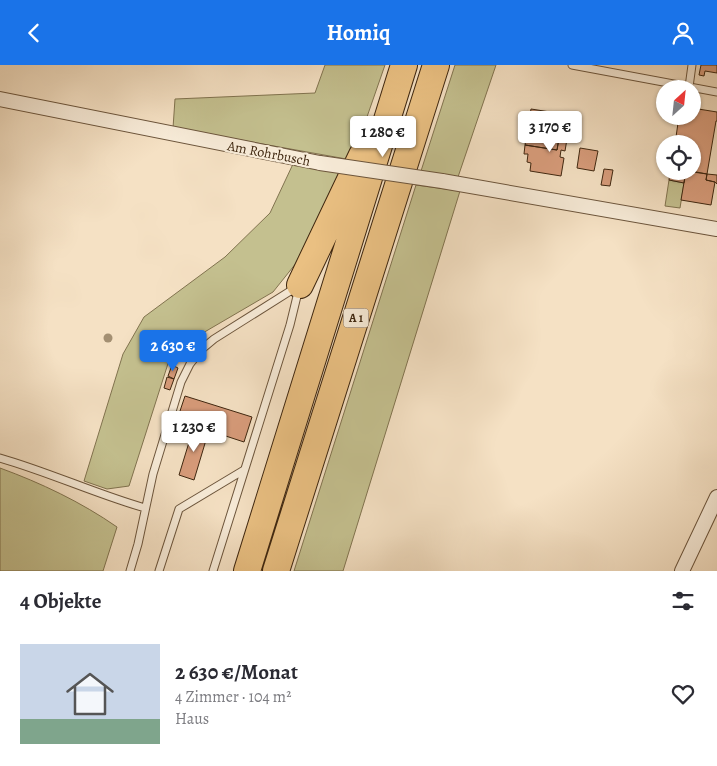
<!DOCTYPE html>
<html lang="de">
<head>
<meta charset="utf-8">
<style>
	:root { --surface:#fff; --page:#f2f2f3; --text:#2b2b33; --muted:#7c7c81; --line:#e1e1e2; --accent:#1a73e8 }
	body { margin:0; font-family:Alegreya,serif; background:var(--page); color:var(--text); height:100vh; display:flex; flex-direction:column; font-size:19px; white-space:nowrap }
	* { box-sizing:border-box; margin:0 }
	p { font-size:16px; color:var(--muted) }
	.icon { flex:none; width:28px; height:28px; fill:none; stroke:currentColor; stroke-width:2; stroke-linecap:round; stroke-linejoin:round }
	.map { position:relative; height:506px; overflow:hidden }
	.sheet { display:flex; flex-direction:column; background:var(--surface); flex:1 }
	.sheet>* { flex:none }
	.needle { width:32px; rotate:27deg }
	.controls { position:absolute; left:656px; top:15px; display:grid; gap:10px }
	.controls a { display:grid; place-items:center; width:45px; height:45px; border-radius:50%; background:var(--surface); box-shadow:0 1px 4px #0004; font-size:25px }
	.price { position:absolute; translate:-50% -42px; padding:0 11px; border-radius:5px; background:#fff; color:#222; font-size:16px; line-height:32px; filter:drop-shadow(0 1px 2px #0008) }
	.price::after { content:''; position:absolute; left:50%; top:30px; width:15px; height:11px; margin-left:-8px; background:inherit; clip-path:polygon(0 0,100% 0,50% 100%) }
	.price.active { background:var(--accent); color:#fff }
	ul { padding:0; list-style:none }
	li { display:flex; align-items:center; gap:15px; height:125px; padding:0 20px }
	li+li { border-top:1px solid var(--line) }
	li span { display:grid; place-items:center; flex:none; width:140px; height:100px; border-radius:0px; color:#555 }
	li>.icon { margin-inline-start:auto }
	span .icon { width:60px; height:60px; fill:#fffc; stroke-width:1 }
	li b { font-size:21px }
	h2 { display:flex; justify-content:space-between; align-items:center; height:60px; padding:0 20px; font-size:21px }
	header { display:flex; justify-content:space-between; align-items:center; height:65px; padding:0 20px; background:var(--accent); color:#fff; font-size:22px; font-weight:600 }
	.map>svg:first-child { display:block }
</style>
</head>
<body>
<header><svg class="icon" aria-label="back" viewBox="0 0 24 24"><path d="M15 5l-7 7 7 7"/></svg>Homiq<svg class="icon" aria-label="person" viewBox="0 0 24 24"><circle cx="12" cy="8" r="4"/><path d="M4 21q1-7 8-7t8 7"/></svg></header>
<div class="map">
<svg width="717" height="506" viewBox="0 0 717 506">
	<rect width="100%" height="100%" fill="#f5e1c4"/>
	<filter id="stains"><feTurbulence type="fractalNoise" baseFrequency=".004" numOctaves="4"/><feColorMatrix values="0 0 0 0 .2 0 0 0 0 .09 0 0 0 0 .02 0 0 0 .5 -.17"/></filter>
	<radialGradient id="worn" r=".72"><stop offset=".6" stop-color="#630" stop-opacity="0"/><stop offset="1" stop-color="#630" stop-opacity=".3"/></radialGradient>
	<path fill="#c4c08f" stroke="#81734f" d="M325,0H385L352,95L173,63L175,34L315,28Z
		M455,0H496L458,112L421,106Z
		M293,99L345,109L317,172L273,227L172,286L129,421L107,424L84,416L123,289L144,252L225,192L270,148Z
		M669,115L684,118L680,143L665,141Z
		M416,120L460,126L343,506H294Z
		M0,403C41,418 81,437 117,462L103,506H0Z"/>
	<path fill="#d89c7b" stroke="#3e260f" d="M701,0H717V8L705,6L704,11L699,10Z
		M692,43L717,47V56H716L707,109L691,106H692V79H675L679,51H692Z
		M531,44L563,49L557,85L525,80Z
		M563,49L571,50L565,86L561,85L560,92L564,93L561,111L530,106L531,98L527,97L528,89H524L525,80L557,85Z
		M580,83L598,86L594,106L577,103Z
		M604,104L613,105L610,121L601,120Z
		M670,106H686L684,118L669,115Z
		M686,106L707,109L706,115L715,117L711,140L681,135Z
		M707,109L717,110V119L715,117L706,115Z
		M172,300L178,303L174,314L168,311Z
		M167,312L174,314L170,325L164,323Z
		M185,331L252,352L244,377L177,355Z
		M194,361L209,365L194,415L179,410Z"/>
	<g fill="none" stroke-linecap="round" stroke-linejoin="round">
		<g stroke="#6c553c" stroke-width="9">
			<path id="service" d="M572,0L717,27
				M689,22L692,0
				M0,393C49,407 96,429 145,443
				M130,506L138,479L153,409L181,317L190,299L202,284L214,274L295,223
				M159,506L179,444L244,405
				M213,506L290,260L299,223"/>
		</g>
		<g stroke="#6c553c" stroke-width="16">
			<path id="minor" d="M0,34L320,98
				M442,116L717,164
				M682,506L717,432"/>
		</g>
		<g stroke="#3e260f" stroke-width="28">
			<path id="motorway" d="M300,220L362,90
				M247,506L404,0
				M276,506L436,0"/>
		</g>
		<use href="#service" stroke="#f8ecd9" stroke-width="7"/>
		<use href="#minor" stroke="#f8ecd9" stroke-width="14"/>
		<use href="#motorway" stroke="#eac082" stroke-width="26"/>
		<g stroke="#6c553c" stroke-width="16" stroke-linecap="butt">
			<path id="minor-bridge" d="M320,98L442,116"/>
		</g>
		<use href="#minor-bridge" stroke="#f8ecd9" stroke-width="14"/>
	</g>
	<circle fill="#a38f72" cx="108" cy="273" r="4.5"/>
	<g text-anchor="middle" stroke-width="4.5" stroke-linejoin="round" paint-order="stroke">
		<rect fill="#f8ecd9" stroke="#76614c" stroke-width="1" x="343.5" y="243.5" width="25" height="19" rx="4"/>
		<g font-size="12" font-weight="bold" fill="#3e260f">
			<text x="356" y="257">A 1</text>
		</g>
		<g font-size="14" fill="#3e260f" stroke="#f8ecd9">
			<text transform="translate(269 88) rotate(11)" y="5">Am Rohrbusch</text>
		</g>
	</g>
	<rect width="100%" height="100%" filter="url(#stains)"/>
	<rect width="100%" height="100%" fill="url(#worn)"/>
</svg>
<div class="controls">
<a><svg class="needle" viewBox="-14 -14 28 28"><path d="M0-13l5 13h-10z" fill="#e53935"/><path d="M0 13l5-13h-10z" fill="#7c7c81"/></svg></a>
<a><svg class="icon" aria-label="locate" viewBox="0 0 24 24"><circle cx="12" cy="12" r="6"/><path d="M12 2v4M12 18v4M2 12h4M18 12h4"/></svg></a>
</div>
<b class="price" style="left:550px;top:88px">3 170 €</b>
<b class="price" style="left:383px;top:93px">1 280 €</b>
<b class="price active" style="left:173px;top:307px">2 630 €</b>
<b class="price" style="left:194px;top:388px">1 230 €</b>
</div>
<section class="sheet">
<h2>4 Objekte<svg class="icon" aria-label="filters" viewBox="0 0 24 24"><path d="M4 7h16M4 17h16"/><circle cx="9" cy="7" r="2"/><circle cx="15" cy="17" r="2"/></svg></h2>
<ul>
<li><span style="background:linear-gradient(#c9d6e8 75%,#7fa58c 0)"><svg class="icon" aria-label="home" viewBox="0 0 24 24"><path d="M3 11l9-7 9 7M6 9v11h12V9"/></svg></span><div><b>2 630 €/Monat</b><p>4 Zimmer · 104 m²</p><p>Haus</p></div><svg class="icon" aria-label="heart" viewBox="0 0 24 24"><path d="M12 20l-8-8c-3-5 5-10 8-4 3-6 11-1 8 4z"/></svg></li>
</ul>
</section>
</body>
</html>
